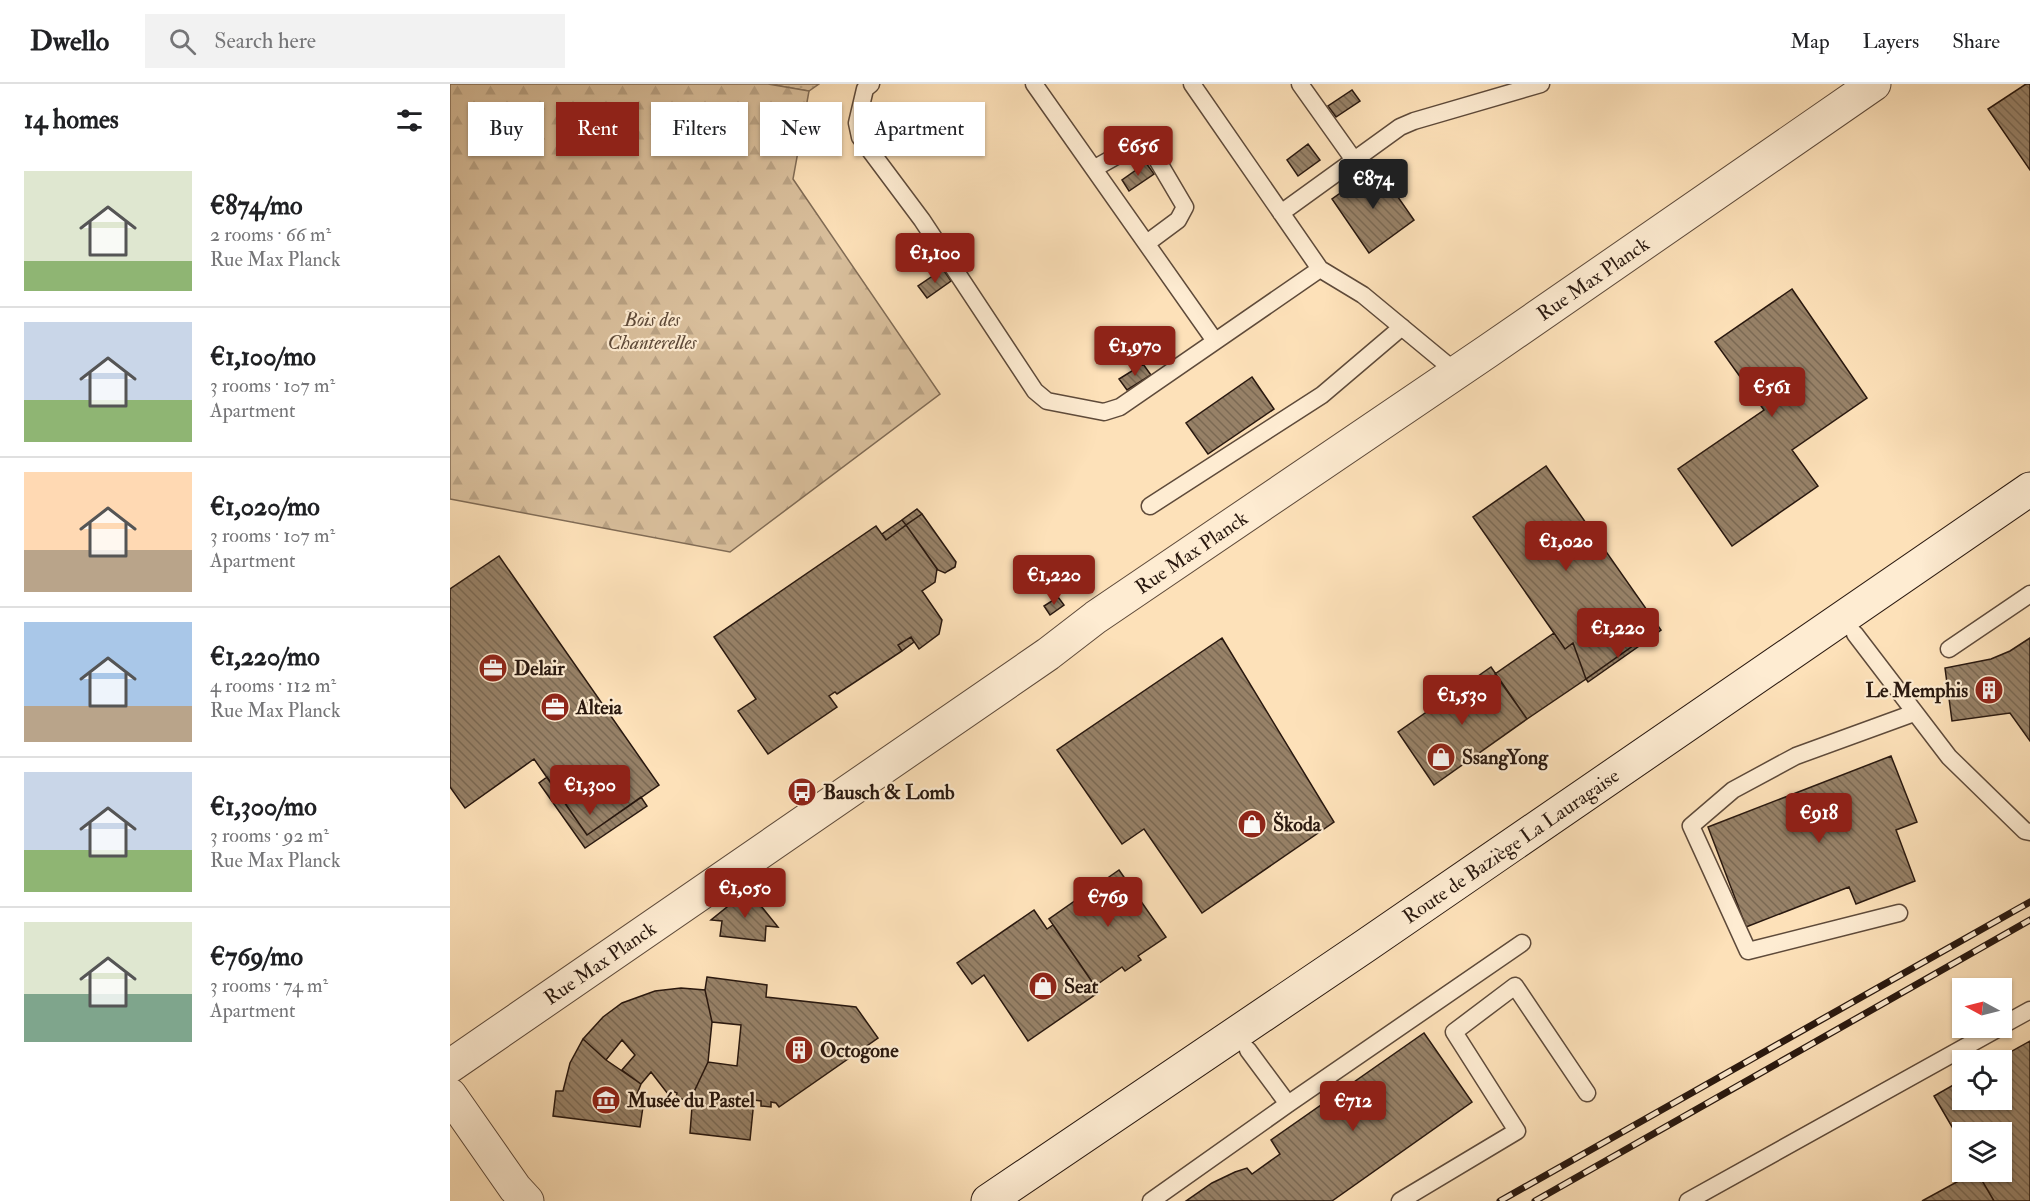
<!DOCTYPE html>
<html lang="en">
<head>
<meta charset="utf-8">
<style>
	:root { --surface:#fff; --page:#f2f2f2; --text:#202124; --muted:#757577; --line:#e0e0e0; --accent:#8f2418 }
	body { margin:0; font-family:"IM FELL Double Pica",serif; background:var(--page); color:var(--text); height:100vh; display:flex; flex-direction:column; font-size:22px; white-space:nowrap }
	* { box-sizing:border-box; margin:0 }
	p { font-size:20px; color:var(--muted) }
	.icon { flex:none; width:33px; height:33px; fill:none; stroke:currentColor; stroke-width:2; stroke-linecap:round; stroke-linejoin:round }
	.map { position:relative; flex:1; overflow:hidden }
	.details { display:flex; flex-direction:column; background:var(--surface); width:450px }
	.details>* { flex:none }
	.hud { position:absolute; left:18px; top:18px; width:570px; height:54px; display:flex; gap:12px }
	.needle { width:39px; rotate:277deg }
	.fabs { position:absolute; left:1502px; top:894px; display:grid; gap:12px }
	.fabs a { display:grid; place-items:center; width:60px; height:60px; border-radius:0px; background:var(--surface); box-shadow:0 2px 4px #0004; font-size:30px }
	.price { position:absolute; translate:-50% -51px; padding:0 14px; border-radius:6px; background:var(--accent); color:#fff; font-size:20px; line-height:39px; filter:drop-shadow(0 2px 3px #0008) }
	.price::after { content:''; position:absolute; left:50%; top:36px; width:18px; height:14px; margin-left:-9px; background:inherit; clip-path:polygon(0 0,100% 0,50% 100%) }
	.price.active { background:#222; color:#fff }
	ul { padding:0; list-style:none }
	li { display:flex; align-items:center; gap:18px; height:150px; padding:0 24px }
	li+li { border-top:2px solid var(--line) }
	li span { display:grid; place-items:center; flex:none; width:168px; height:120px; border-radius:0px; color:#555 }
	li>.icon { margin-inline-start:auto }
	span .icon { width:72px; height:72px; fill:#fffc; stroke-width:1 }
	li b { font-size:26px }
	h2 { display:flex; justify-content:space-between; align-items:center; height:72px; padding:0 24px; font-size:26px }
	.pill { padding:0 21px; border-radius:0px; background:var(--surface); box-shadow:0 2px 4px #0004; font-size:21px; line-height:54px }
	.pill.active { background:var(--accent); color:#fff }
	header { display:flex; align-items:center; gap:36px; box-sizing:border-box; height:84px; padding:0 30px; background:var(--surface); border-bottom:2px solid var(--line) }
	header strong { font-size:28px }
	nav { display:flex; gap:33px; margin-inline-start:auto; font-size:21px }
	.search { width:420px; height:54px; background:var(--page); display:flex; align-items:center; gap:15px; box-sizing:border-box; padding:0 21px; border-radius:0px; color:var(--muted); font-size:22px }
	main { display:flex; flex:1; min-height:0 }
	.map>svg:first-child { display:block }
</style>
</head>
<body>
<header>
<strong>Dwello</strong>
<div class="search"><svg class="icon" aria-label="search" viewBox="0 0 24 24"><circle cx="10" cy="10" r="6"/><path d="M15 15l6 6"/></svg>Search here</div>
<nav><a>Map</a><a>Layers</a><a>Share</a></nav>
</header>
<main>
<section class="details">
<h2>14 homes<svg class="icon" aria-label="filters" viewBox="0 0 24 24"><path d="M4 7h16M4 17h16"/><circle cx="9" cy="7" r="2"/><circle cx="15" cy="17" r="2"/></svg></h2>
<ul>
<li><span style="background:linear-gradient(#dfe7d0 75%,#8fb573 0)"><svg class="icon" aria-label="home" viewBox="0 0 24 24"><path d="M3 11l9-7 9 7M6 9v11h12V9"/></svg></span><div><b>€874/mo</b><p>2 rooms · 66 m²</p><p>Rue Max Planck</p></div></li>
<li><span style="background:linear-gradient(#c9d6e8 65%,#8fb573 0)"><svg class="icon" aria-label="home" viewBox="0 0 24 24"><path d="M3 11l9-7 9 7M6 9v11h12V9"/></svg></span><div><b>€1,100/mo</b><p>3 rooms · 107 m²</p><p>Apartment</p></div></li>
<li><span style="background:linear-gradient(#ffd9b3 65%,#b9a48a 0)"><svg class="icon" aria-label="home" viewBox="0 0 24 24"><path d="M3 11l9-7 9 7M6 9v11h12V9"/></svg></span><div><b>€1,020/mo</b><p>3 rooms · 107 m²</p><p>Apartment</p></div></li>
<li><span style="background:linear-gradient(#a9c7e8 70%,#b9a48a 0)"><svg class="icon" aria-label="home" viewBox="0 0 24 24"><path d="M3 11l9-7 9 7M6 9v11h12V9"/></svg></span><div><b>€1,220/mo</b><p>4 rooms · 112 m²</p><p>Rue Max Planck</p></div></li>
<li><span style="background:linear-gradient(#c9d6e8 65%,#8fb573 0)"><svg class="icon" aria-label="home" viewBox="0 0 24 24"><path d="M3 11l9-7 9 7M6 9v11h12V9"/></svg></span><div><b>€1,300/mo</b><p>3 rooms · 92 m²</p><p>Rue Max Planck</p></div></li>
<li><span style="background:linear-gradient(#dfe7d0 60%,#7fa58c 0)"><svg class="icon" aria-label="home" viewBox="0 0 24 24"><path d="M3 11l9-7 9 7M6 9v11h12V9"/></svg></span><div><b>€769/mo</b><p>3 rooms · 74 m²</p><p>Apartment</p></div></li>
</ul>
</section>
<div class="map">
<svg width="1580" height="1117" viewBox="0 0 1580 1117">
	<defs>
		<pattern id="grass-dots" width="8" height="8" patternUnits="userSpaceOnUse" patternTransform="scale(1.5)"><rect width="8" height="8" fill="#d9bf9c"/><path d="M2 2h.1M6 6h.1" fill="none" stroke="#baa385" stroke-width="1.8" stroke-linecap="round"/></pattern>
		<pattern id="forest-firs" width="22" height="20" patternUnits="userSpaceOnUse" patternTransform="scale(1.5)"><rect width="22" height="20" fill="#d9bf9c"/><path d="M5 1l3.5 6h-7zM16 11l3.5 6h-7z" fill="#baa385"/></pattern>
		<pattern id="building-back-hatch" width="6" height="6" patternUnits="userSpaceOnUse" patternTransform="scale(1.5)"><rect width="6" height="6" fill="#978167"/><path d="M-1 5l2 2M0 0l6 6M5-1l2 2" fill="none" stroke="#7b6953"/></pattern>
	</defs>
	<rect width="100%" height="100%" fill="#fde1b9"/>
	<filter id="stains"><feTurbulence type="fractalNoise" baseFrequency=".00333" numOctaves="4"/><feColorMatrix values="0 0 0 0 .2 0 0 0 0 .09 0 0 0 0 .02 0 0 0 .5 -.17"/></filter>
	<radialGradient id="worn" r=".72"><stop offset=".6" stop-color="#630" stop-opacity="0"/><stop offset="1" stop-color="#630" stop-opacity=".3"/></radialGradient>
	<path fill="url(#grass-dots)" stroke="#816c56" stroke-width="1.5" d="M318,0H369L359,7Z"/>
	<path fill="url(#forest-firs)" stroke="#816c56" stroke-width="1.5" d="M0,0H318L359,7L343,95L490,310L280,468L0,415Z"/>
	<path fill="url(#building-back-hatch)" stroke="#29180f" stroke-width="1.5" d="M1576,0H1580V86L1538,25Z
		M902,6L910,17L886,33L878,22Z
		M858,60L870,76L848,92L837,76Z
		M696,79L704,90L679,107L672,96Z
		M927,83L964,136L919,169L882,115Z
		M493,185L501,197L477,214L468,202Z
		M1342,205L1417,314L1342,366L1368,402L1282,462L1228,385L1314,326L1265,258Z
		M693,280L701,291L677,306L669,295Z
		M802,293L824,325L758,370L736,339Z
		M1096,382L1211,546L1199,555L1197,552L1136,595L1123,559L1115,565L1023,433Z
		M467,425L472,430L456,441L452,436Z
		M472,430L506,478L505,483L498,487L495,489L488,486L456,441Z
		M452,436L456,441L436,456L432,450Z
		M456,441L487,485L485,498L472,507L492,536L489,550L469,565L461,553L448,561L452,567L387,610L385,608L379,612L387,623L318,670L288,627L306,615L264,553L426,442L436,456Z
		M49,472L209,701L137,751L84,675L15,724L0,703V505Z
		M608,513L614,521L600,531L594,522Z
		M1104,549L1115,565L1123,559L1136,595L1077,635L1045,590Z
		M1197,552L1199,555L1138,598L1136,595Z
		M461,553L464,558L452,567L448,561Z
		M772,554L884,738L752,829L694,745L672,760L607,666Z
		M1580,554V657L1560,629L1502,637L1495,584L1541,575L1560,567Z
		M1041,583L1077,635L984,701L948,648Z
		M1441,672L1467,738L1446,746L1465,797L1406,820L1399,803L1296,843L1258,743Z
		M97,693L137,751L191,713L197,722L135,764L89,699Z
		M669,786L716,853L688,872L691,876L675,887L672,883L645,902L599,835Z
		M298,806L328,843L316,842L315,857L270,852L272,837L261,836Z
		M584,826L597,845L603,841L649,908L578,957L534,891L522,900L507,879Z
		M257,893L317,901L316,913L406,923L428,954L329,1023L326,1019L321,1018V1023L311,1022V1017L304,1016L300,1056L240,1049L243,1010L258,978L287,982L291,941L262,938L255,906Z
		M231,904L255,906L262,938L258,978L243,1010L238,1009L237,1016L226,1014L227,1009L222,1007L218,1010L201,988L191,1000L172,986L185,971L172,956L156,976L133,955L153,933L172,919L205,907Z
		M974,949L1022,1018L882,1117H736L762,1099L785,1088L797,1084L802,1090L830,1070L821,1056Z
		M133,955L156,976L191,1000L185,1015L194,1016L190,1043L103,1032L106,1007H113L120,979Z
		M1580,957V1117H1544L1527,1088H1551V1048H1512V1060L1484,1012L1512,996V1016H1551V976H1546Z
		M1525,1088H1527L1544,1117H1472Z"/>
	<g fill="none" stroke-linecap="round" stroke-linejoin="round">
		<g stroke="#5e4a3a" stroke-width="19">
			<path id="service" d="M421,0L415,5L407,39L410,53L472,136L585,307L597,317L654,328L670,323L870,185
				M584,0L765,257
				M742,0L870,185L913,211L1006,288
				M850,0L904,76
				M645,84L686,61L692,60L702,67L735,123L728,136L697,159
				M831,129L950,43L964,37L1091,0
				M700,422L872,311L952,243
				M1405,550L1499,673L1575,747L1580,748
				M1499,565L1580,510
				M1449,829L1298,867L1241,742L1283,706L1346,672L1464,629
				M1551,942L1580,926
				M798,966L838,1020
				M701,1117L838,1020L1072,859
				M950,1117L1067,1047L1004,948L1065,902L1137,1009
				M1238,1117L1549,944"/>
		</g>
		<g stroke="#5e4a3a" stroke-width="35">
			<g id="minor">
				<path id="s1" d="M0,982L598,570L646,533L1038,267L1424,0"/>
				<path d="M0,1011L65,1104L77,1117"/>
			</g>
		</g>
		<g stroke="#29180f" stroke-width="35">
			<g id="secondary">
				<path id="s2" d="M538,1117L915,862L1580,405"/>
			</g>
		</g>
		<use href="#service" stroke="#feecd2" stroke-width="16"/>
		<use href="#minor" stroke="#feecd2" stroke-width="33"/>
		<use href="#secondary" stroke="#feecd2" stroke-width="33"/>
		<g stroke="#29180f" stroke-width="7">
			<path id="rail" d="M1050,1117L1580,818
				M1085,1117L1580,836"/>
		</g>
		<use href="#rail" stroke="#feecd2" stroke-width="4.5" stroke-dasharray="14" stroke-linecap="butt"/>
	</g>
	<defs>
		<g id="office-disc" transform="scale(1.5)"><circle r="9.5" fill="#8f2418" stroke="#feecd2"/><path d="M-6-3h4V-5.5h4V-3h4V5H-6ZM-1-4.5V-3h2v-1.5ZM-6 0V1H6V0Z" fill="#fff"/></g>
		<g id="building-disc" transform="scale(1.5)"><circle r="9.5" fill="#8f2418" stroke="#feecd2"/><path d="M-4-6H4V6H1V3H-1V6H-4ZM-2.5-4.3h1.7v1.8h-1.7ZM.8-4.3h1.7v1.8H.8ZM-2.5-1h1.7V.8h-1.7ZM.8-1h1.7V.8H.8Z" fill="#fff"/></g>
		<g id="shop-disc" transform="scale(1.5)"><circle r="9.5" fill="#8f2418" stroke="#feecd2"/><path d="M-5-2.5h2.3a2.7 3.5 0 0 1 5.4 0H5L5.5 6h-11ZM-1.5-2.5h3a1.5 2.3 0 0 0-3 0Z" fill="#fff"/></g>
		<g id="bus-disc" transform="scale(1.5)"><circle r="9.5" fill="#8f2418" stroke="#feecd2"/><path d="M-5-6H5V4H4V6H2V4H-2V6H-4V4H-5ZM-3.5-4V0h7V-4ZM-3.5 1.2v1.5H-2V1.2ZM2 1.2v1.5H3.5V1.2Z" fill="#fff"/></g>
		<g id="museum-disc" transform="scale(1.5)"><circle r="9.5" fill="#8f2418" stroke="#feecd2"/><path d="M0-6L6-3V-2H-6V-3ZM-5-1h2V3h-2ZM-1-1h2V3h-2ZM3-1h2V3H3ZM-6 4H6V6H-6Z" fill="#fff"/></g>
	</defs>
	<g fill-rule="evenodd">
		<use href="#office-disc" x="43" y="584"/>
		<use href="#building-disc" x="1539" y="606"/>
		<use href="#office-disc" x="105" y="623"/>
		<use href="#shop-disc" x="991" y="673"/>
		<use href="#bus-disc" x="352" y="708"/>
		<use href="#shop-disc" x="802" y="740"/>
		<use href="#shop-disc" x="593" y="902"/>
		<use href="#building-disc" x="349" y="966"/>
		<use href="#museum-disc" x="156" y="1016"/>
	</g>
	<g text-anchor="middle" stroke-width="4.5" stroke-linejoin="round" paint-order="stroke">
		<g font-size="20" fill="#29180f" stroke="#feecd2">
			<text dy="7" stroke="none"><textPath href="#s1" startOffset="1388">Rue Max Planck</textPath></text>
			<text dy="7" stroke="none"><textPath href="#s1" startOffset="902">Rue Max Planck</textPath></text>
			<text dy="7" stroke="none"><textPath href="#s2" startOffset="632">Route de Baziège La Lauragaise</textPath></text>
			<text dy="7" stroke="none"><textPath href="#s1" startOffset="182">Rue Max Planck</textPath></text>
		</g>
		<g font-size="20" font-style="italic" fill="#5e4a39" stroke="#feecd2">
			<text x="202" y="242">Bois des<tspan x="202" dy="23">Chanterelles</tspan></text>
		</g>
		<g font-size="20" font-weight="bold" fill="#29180f" stroke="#feecd2" text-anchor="start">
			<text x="64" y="591">Delair</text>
			<text x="1518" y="613" text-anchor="end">Le Memphis</text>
			<text x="126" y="630">Alteia</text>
			<text x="1012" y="680">SsangYong</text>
			<text x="373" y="715">Bausch &amp; Lomb</text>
			<text x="823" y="747">Škoda</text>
			<text x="614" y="909">Seat</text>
			<text x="370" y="973">Octogone</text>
			<text x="177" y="1023">Musée du Pastel</text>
		</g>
	</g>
	<rect width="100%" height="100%" filter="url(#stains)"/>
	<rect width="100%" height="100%" fill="url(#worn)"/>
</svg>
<div class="fabs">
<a><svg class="needle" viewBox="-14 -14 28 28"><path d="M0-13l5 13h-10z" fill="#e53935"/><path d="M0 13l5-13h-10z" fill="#757577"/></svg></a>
<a><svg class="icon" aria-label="locate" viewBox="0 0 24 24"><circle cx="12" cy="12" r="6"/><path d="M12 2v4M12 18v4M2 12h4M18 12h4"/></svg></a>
<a><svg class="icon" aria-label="layers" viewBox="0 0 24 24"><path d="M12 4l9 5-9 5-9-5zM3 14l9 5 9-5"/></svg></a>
</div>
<b class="price" style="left:688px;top:93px">€656</b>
<b class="price active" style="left:923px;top:126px">€874</b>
<b class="price" style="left:485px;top:200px">€1,100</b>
<b class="price" style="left:685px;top:293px">€1,970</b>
<b class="price" style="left:1322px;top:334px">€561</b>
<b class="price" style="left:1116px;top:488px">€1,020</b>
<b class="price" style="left:604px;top:522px">€1,220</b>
<b class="price" style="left:1168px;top:575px">€1,220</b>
<b class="price" style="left:1012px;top:642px">€1,530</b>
<b class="price" style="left:140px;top:732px">€1,300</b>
<b class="price" style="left:1369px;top:760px">€918</b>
<b class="price" style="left:295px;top:835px">€1,050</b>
<b class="price" style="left:658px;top:844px">€769</b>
<b class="price" style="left:903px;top:1048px">€712</b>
<div class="hud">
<a class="pill">Buy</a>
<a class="pill active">Rent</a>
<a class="pill">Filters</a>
<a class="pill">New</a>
<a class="pill">Apartment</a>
</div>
</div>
</main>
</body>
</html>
